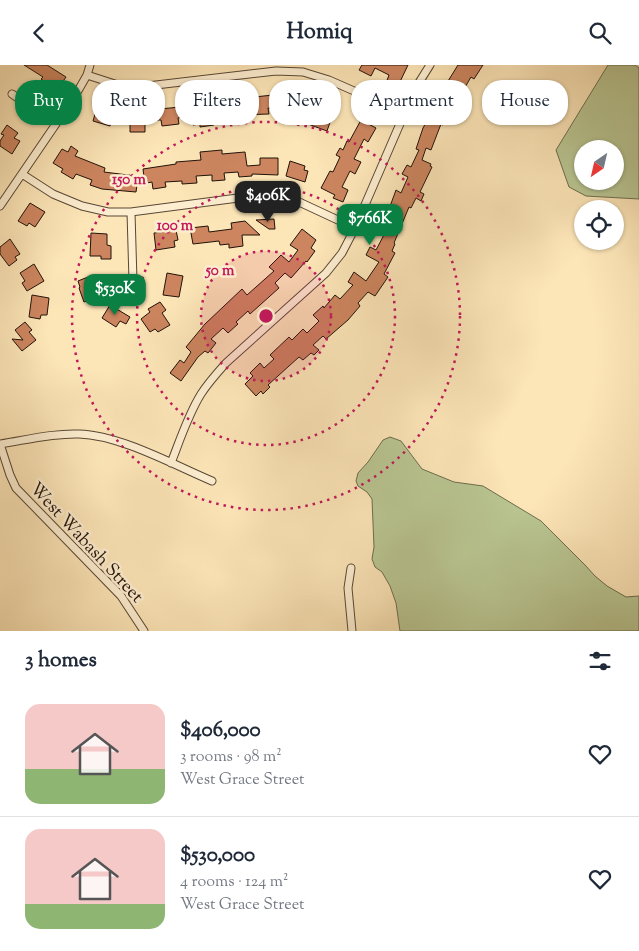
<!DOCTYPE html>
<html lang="en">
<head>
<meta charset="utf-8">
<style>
	:root { --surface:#fff; --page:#f2f2f3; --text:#1f2937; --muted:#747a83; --line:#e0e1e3; --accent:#0b8043 }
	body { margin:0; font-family:"Sorts Mill Goudy",serif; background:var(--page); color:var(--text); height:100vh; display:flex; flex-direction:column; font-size:19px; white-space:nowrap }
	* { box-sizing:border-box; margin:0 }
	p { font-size:16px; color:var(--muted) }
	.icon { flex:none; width:28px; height:28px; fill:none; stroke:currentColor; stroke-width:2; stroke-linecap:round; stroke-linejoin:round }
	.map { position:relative; height:566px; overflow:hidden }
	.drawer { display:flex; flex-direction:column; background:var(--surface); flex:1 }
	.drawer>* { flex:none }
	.hud { position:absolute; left:15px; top:15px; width:610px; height:45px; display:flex; gap:10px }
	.needle { width:32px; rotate:214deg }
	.tools { position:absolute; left:574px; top:75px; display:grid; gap:10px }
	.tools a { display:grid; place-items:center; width:50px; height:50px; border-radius:50%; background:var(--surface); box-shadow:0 1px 4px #0004; font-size:25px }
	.price { position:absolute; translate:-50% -42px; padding:0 11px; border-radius:10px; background:var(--accent); color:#fff; font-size:16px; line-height:32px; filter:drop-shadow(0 1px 2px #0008) }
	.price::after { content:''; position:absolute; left:50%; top:30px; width:15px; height:11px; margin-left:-8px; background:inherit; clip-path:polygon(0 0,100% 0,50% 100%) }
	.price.current { background:#222; color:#fff }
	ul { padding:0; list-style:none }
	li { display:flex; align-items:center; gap:15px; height:125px; padding:0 25px }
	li+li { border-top:1px solid var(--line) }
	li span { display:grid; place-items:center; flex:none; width:140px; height:100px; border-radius:15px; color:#555 }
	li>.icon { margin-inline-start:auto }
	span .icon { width:60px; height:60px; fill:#fffc; stroke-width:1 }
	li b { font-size:21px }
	h2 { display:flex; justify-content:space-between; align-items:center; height:60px; padding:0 25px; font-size:21px }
	.tag { padding:0 18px; border-radius:20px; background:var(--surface); box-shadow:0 1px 4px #0004; font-size:18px; line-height:45px }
	.tag.current { background:var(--accent); color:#fff }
	header { display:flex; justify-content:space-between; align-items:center; height:65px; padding:0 25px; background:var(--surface); font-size:22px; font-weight:700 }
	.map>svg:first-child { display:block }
</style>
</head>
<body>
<header><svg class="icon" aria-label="back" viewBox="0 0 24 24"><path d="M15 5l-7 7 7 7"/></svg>Homiq<svg class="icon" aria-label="search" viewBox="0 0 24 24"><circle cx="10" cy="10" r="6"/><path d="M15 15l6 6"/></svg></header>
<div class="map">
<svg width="639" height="566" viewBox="0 0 639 566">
	<rect width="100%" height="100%" fill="#fce5b7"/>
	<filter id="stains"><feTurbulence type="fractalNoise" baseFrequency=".004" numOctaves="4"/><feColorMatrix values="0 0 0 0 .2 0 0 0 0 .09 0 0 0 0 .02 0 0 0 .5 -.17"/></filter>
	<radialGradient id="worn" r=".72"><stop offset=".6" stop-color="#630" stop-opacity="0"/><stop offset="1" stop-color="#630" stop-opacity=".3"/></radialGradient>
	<path fill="#b9c692" stroke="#6d6c4e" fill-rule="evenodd" d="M608,0H635L639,3V134L586,131L569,122L556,85ZM582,84H615V116H582Z
		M390,372L401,376L422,404L454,417L483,421L541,456L585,500L595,511L607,521L626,532L639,531V566H400L396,538L390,521L382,507L375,502L372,494L374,482L372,434L367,427L358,421L356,416L358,408L368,397L383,375Z"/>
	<path fill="#cc855f" stroke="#211209" d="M24,0H47L66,12L57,25L41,14L43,12Z
		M362,0H408L397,23L386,18L389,10L375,3L371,11L359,5Z
		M458,0H483L474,14L471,12L443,60L441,59L431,85L426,83L422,95L431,99L430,101L432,102L420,127L424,129L421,136L416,133L411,143L409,142L394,178L395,179L392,186L395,188L384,209L388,212L375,231L368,227L358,238L360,241L348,255L326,274L323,271L313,280L319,285L314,290L311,288L303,295L299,292L268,320L270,322L263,329L261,326L256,331L245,319L253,311L250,308L260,298L264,303L274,294L270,290L289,272L292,275L303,264L307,268L319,256L313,250L323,241L324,243L335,230L340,234L353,220L348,217L354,207L366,216L379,197L366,190L370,182L376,185L385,168L378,165L383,154L385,155L396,125L401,128L408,112L402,109L407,100L411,102L419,85L416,84L423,63L441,30L440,29Z
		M282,29L305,33L304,42L297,41L296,48L268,43L269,49L239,50L240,54L214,58V60L200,62V59L193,60L191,45L202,43L201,39L211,37L212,43L228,41L227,35Z
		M98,39L118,45L116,55L112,54L110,61L93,56Z
		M325,39L335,43L327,66L308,59L314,42L323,45Z
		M181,42L182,52L178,53L179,59L162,61L161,55H145V67H130V46H160L159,44Z
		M361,55L376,63L368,77L364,74L354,94L361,97L355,109L350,106L342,122L348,125L343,137L333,133L335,130L321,123L330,106L333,107L340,92L336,90L340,83L343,85L347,76L349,77Z
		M7,60L18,68L14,73L20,76L12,89L0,81V76L4,70L1,69Z
		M71,81L78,86L75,91L105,103L104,107L144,112L143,104L176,99V97L201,95L200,87L222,85V89L245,87L247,101L260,100V93H278V110L252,109V111L239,112L238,107L224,108L225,115L212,116V110L196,111L197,118L182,119V116L165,117L166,122L153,124L152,117L137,120L136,127L102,124L90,120L92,115L76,109L73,114L61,107L63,104L53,98L62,84L68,87Z
		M290,96L305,101L304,105L308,106L305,117L286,111Z
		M30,138L45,147L35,162L29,158L27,161L18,156Z
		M274,154L275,164H269L256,155Z
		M245,156L260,170H242L243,181L229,183V179L220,180L219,176L193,179L190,163L208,161L209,167L232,164L231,158Z
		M302,164L316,175L311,183L315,186L307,197L306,196L291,213L285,208L275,218L279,223L250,249L248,246L236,257L238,259L228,268L223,263L211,274L216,278L208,288L205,286L198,292L181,316L170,308L180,295L184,298L191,287L186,282L205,259L242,224L247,230L274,206L269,202L281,190L289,197L298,185L290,180Z
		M176,165L178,175L174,176L175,182L156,185L154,168Z
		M91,168L107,169V180L111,181V194H101V191H90Z
		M10,174L20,189L15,192L17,195L9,201L0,189V182Z
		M34,199L44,216L27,226L22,218L25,216L20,208Z
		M167,208L183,211L179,232L163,230Z
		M93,210L97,220L101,218L105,228L84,237L79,223L80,222L78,216Z
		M32,230L49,233L47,250H41L40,254L29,252Z
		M160,237L166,245L162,248L170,260L158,267L155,264L150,267L141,254L150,247L148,244Z
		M110,240L130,252L126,259L120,256L116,262L102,253Z
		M25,257L32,265L29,267L36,275L22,286L12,274L23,275L15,265Z"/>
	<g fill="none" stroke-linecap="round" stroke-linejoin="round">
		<g stroke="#584734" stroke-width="9">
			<path id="street" d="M87,10L121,21L139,22L276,6L303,7L329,15L404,48
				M12,29L56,59
				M22,109L53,129L82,141L108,147H131L261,130L281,132L297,136L355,163
				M0,141L75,31L87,10L90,0
				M131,147L133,216
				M0,379L10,410L16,423L121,531L144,566
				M0,379C26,375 53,368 79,369C120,370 174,400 212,416
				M171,398C180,375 188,350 201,329C208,318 217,308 226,298L326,208L342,188L355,163L415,24L430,0
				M351,503L348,523L352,566"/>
		</g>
		<use href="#street" stroke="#fdeed0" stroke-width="7"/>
	</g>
	<circle cx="266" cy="251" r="65" fill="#c2185b" fill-opacity=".12"/>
	<g fill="none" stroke="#c2185b" stroke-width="2.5" stroke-dasharray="2.5 5">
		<circle cx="266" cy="251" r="65"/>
		<circle cx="266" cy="251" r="129"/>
		<circle cx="266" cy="251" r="194"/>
	</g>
	<g text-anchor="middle" stroke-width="5" stroke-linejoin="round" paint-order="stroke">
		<g font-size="18" fill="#211209" stroke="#fdeed0">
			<text transform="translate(87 477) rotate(47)" y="6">West Wabash Street</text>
		</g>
	</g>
	<circle cx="266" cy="251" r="8" fill="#c2185b" stroke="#fdeed0" stroke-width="2.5"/>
	<g font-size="15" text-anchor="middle" font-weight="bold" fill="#c2185b" stroke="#fdeed0" stroke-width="5" stroke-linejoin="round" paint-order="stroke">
		<text x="129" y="119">150 m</text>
		<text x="175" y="165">100 m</text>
		<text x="220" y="210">50 m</text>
	</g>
	<rect width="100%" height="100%" filter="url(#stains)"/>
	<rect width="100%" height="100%" fill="url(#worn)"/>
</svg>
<div class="tools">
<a><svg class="needle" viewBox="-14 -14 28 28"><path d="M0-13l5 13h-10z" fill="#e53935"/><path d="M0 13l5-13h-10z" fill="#747a83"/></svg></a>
<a><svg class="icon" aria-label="locate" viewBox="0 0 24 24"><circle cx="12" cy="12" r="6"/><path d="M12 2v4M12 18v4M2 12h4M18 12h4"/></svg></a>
</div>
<b class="price current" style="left:268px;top:158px">$406K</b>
<b class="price" style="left:370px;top:181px">$766K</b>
<b class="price" style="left:115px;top:251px">$530K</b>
<div class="hud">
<a class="tag current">Buy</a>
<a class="tag">Rent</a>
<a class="tag">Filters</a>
<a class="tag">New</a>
<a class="tag">Apartment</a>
<a class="tag">House</a>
</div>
</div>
<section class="drawer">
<h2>3 homes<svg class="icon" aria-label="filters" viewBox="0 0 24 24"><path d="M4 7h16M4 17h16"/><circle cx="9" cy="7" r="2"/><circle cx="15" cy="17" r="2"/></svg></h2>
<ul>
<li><span style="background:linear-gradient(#f6c9c9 65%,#8fb573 0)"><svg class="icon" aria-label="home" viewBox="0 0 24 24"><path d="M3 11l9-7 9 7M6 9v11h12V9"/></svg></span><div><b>$406,000</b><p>3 rooms · 98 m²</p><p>West Grace Street</p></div><svg class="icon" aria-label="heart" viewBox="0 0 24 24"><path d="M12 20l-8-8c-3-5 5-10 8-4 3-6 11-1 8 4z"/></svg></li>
<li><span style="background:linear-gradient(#f6c9c9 75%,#8fb573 0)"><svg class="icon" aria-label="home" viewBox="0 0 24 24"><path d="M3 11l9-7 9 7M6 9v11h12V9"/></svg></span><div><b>$530,000</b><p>4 rooms · 124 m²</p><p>West Grace Street</p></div><svg class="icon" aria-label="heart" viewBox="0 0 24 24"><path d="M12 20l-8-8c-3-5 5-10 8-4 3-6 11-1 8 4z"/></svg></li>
</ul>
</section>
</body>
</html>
